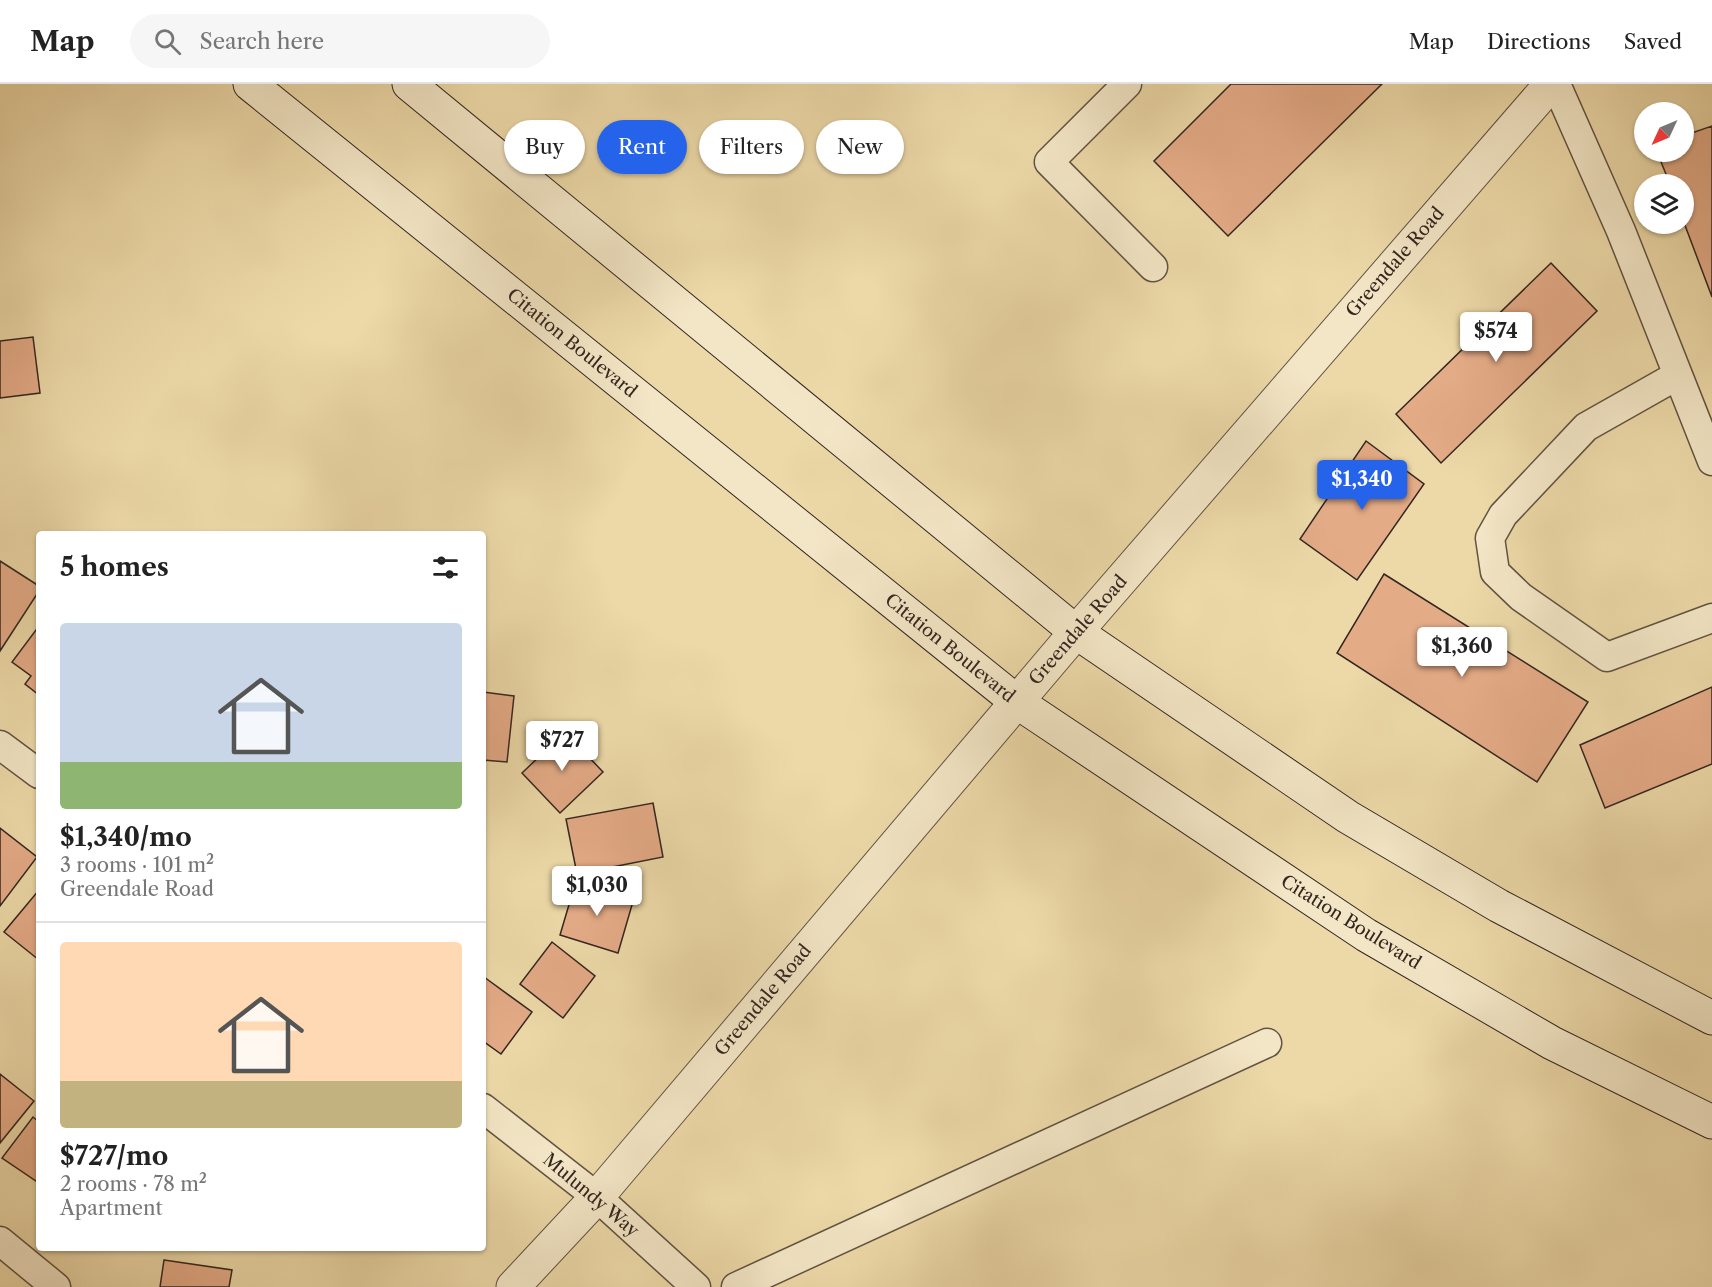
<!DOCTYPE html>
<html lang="en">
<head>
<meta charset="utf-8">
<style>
	:root { --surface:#fff; --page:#f6f6f6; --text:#222; --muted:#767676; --line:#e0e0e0; --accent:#2563eb }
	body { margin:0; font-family:"Libre Caslon Text",serif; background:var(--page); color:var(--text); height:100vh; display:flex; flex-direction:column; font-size:22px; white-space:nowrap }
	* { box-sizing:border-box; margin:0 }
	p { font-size:20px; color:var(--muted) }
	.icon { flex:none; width:33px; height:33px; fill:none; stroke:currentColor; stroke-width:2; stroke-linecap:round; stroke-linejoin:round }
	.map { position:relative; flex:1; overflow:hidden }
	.details { position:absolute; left:36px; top:447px; width:450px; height:720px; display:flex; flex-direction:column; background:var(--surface); border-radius:6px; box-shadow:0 2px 4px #0004 }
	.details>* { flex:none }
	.banner { position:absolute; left:504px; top:36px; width:570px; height:54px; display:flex; gap:12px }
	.needle { width:39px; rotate:226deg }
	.buttons { position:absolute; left:1634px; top:18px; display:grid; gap:12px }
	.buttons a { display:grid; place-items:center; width:60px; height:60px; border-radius:50%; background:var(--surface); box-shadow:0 2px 4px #0004; font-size:30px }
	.price { position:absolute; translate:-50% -51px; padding:0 14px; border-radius:6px; background:#fff; color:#222; font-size:20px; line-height:39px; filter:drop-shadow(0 2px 3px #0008) }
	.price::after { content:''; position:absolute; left:50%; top:36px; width:18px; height:14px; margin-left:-9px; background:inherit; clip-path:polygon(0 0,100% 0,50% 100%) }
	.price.active { background:var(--accent); color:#fff }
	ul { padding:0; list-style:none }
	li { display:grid; align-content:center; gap:12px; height:318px; padding:0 24px }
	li+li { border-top:2px solid var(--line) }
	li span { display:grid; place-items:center; height:186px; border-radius:6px; color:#555 }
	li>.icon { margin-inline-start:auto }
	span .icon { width:108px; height:108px; fill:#fffc; stroke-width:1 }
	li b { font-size:26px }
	h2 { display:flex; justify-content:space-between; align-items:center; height:72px; padding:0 24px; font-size:26px }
	.pill { padding:0 21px; border-radius:27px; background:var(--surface); box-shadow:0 2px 4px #0004; font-size:21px; line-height:54px }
	.pill.active { background:var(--accent); color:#fff }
	header { display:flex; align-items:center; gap:36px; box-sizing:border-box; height:84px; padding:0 30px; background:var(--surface); border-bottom:2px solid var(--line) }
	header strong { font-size:28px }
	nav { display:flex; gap:33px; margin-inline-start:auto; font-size:21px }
	.search { width:420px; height:54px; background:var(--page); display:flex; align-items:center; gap:15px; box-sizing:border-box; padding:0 21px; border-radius:33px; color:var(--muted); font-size:22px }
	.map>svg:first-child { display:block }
</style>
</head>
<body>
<header>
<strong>Map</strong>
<div class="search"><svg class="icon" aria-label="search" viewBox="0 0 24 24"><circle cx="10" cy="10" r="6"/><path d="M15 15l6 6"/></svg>Search here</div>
<nav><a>Map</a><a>Directions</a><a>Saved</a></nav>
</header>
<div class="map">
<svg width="1712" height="1203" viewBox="0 0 1712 1203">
	<rect width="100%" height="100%" fill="#edd9a8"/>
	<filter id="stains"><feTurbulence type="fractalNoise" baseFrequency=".00333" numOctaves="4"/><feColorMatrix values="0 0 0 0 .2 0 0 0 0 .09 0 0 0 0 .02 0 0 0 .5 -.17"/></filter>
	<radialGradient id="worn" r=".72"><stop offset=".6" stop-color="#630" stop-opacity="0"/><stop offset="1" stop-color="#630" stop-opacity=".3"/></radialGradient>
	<path fill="#e4ab87" stroke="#332621" stroke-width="1.5" d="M1231,0H1382L1228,152L1154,77Z
		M1712,42V213L1683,136V100H1670L1657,68H1683V52Z
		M1551,179L1597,227L1441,379L1396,330Z
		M33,253L40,309L0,314V257Z
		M1366,357L1424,400L1357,496L1300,455Z
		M0,477L39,502V507L0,567Z
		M1384,490L1588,618L1537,698L1337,569Z
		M39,542V611L25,600L31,592L12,578Z
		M1712,603V680L1605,724L1580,661Z
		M483,608L514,612L507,678L483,676Z
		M565,648L603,688L560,729L522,689Z
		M653,719L663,773L577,790L566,735Z
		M0,744L37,773L0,822Z
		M576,797L634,814L618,869L560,851Z
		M39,806V876L4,848Z
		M552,858L595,892L563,934L520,900Z
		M484,893L532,928L501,970L483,957Z
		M0,990L34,1017L0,1059Z
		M33,1033L39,1038V1099L2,1074Z
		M164,1176L232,1186L229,1203H160Z"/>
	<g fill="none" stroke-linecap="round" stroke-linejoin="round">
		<g stroke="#625343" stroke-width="31">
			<path id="minor" d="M1127,0L1049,78L1153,183
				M1556,0L1621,147L1712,377
				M1678,291L1586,343L1503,431L1490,454L1495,488L1521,513L1607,573L1712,534
				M0,661L39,690
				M483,1024L597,1113L696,1203
				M0,1157L56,1203
				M736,1203L1267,959"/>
		</g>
		<g stroke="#625343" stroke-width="35">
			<path id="tertiary" d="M513,1203L597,1113L1076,548L1551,0"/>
		</g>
		<g stroke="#332621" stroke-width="35">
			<path id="secondary" d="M250,0L1017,618L1366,851L1552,959L1712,1038
				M409,0L1076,548L1348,733L1499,822L1712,934"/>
		</g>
		<use href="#minor" stroke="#f3e6c6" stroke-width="28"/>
		<use href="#tertiary" stroke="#f3e6c6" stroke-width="33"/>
		<use href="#secondary" stroke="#f3e6c6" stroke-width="33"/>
	</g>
	<g text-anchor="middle" stroke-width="5" stroke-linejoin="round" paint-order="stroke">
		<g font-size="18" fill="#332621" stroke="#f3e6c6">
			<text transform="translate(1395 178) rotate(-49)" y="6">Greendale Road</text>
			<text transform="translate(572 259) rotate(39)" y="6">Citation Boulevard</text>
			<text transform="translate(1078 546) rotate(-49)" y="6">Greendale Road</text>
			<text transform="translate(950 564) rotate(39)" y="6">Citation Boulevard</text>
			<text transform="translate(1351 838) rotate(32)" y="6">Citation Boulevard</text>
			<text transform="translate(763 916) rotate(-50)" y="6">Greendale Road</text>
			<text transform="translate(591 1111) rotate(40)" y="6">Mulundy Way</text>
		</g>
	</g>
	<rect width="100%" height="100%" filter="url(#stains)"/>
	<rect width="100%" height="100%" fill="url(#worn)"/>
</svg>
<div class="buttons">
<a><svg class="needle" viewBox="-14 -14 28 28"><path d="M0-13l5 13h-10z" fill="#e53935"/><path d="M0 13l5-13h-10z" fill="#767676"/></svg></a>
<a><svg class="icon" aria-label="layers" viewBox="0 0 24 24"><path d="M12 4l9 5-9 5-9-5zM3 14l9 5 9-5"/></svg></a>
</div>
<b class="price" style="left:1496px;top:279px">$574</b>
<b class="price active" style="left:1362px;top:427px">$1,340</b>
<b class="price" style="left:1462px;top:594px">$1,360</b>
<b class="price" style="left:562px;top:688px">$727</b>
<b class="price" style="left:597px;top:833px">$1,030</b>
<div class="banner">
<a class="pill">Buy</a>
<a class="pill active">Rent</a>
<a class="pill">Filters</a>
<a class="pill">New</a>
</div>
<section class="details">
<h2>5 homes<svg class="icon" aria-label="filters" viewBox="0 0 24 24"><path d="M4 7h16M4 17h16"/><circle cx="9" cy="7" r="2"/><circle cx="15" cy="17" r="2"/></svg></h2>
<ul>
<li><span style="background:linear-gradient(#c9d6e8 75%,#8fb573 0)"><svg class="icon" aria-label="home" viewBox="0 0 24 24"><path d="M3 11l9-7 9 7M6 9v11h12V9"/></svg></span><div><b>$1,340/mo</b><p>3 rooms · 101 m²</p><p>Greendale Road</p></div></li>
<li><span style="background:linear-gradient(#ffd9b3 75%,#c2b280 0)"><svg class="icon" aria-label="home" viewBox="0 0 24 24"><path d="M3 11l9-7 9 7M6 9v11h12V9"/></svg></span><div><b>$727/mo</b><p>2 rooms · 78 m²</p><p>Apartment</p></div></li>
</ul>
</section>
</div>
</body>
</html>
